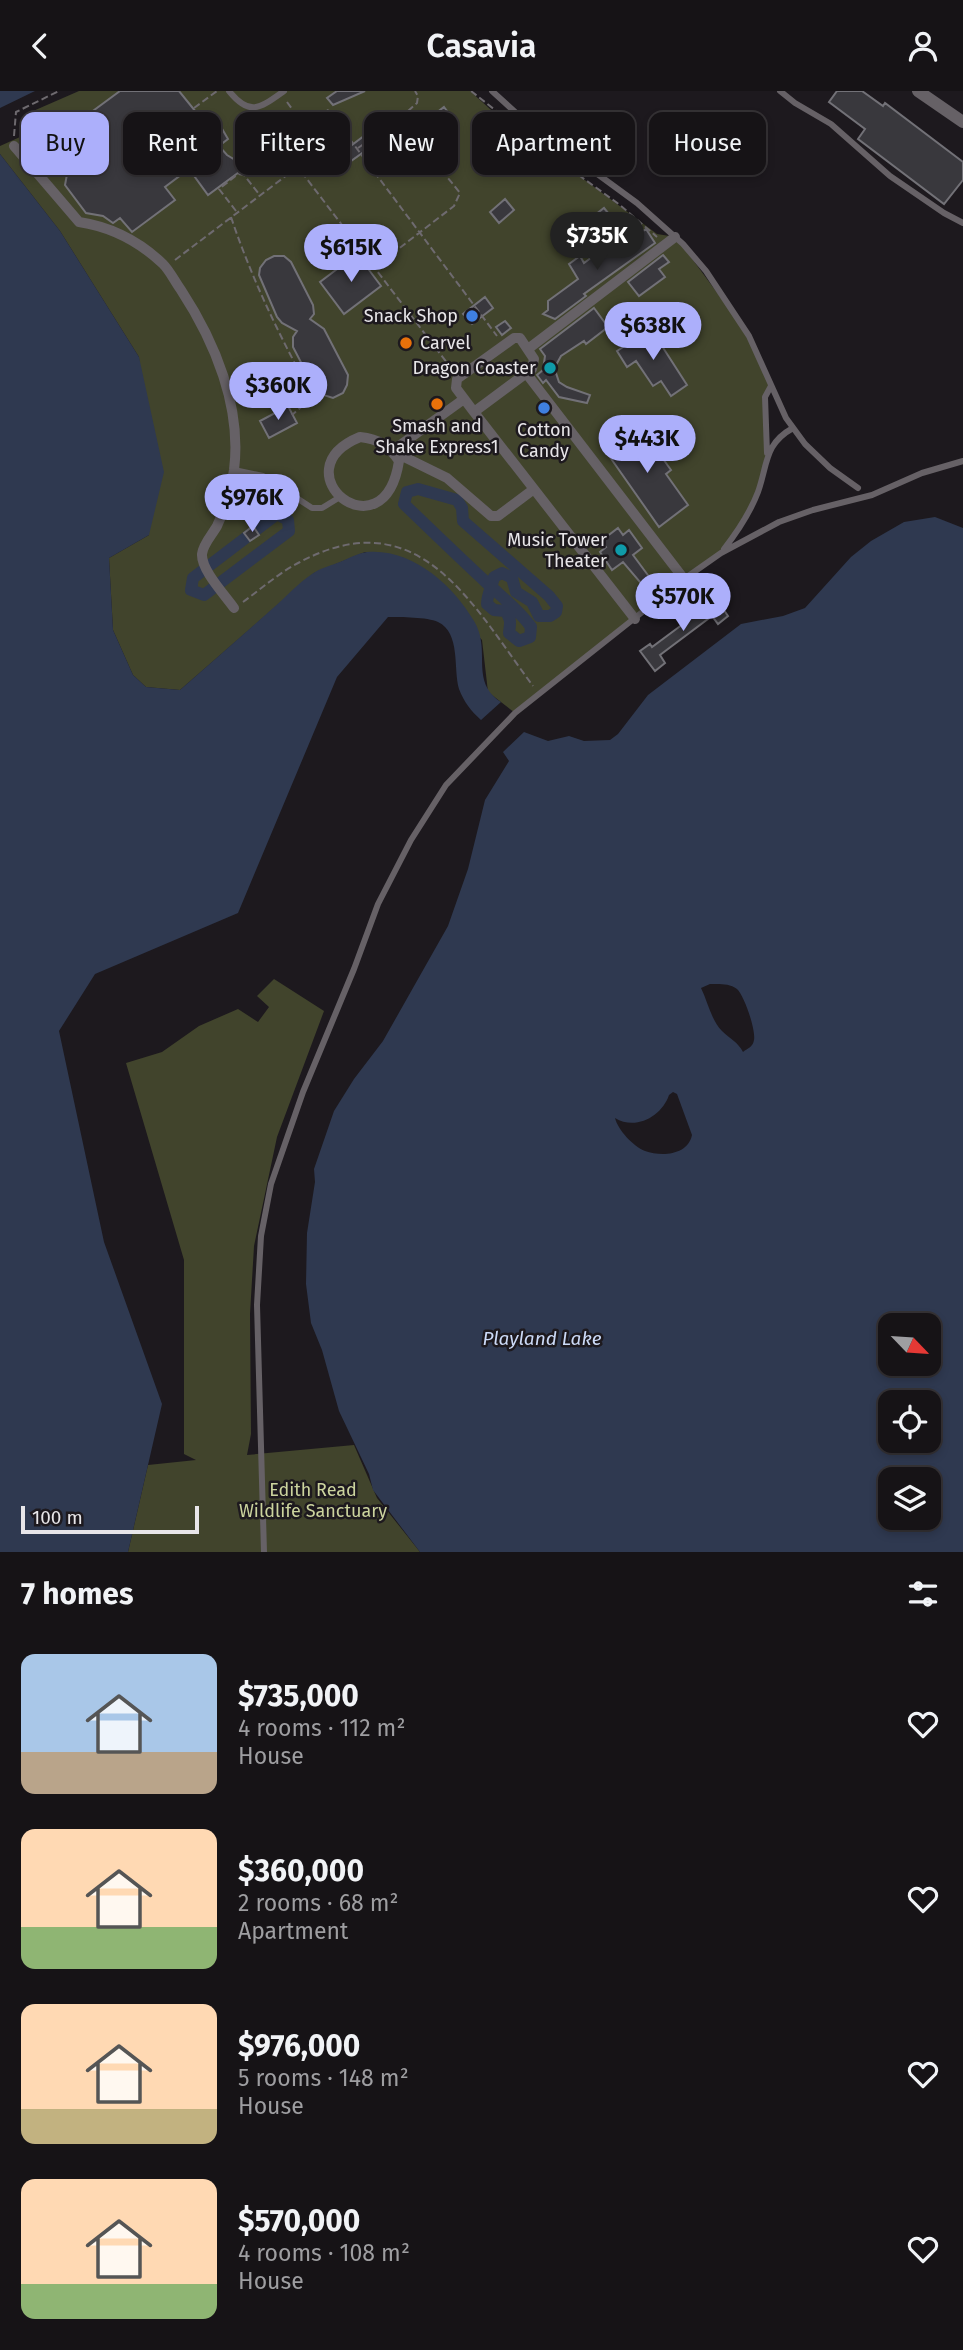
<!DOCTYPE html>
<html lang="en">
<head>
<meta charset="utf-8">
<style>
	:root { --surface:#161316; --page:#232023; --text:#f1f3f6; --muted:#9e9ea1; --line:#353235; --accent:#acaffb }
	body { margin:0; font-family:"Fira Sans",sans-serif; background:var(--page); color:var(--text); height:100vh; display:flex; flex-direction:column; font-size:26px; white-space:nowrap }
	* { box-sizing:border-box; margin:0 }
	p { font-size:23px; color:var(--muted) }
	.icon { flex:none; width:38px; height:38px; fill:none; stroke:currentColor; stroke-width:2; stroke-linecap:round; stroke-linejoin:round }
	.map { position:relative; height:1461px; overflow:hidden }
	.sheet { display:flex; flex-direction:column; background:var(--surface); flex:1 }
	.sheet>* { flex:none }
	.banner { position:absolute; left:21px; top:21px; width:922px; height:63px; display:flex; gap:14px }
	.needle { width:46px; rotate:115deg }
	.controls { position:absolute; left:878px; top:1222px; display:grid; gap:14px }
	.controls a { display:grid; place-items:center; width:63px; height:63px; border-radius:14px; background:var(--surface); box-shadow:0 4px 10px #0003,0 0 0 2px var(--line); font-size:35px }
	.scale { position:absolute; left:21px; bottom:18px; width:178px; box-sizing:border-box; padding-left:7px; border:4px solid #e8e6e9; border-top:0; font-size:19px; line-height:24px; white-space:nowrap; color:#e8e6e9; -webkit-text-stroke:5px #1d191e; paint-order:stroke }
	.price { position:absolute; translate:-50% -60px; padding:0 16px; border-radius:24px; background:var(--accent); color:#111; font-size:23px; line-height:46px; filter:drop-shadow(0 2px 4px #0008) }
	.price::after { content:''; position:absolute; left:50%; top:42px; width:21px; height:16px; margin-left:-10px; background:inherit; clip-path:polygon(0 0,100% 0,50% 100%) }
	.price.selected { background:#222; color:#fff }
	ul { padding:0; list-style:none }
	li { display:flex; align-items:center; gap:21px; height:175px; padding:0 21px }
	li span { display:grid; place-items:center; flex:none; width:196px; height:140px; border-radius:14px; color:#555 }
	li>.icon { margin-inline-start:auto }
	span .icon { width:84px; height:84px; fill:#fffc; stroke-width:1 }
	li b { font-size:30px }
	h2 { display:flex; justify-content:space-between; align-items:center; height:84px; padding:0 21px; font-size:30px }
	.pill { padding:0 24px; border-radius:14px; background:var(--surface); box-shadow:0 4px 10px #0003,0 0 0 2px var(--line); font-size:24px; line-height:63px }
	.pill.selected { background:var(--accent); color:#111 }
	header { display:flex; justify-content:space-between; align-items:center; height:91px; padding:0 21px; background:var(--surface); font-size:32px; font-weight:600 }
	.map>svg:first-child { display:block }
</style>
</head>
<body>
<header><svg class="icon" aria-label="back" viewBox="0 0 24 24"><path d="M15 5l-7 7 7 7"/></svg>Casavia<svg class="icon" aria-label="person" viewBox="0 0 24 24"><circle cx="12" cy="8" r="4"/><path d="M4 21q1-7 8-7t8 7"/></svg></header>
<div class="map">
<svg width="963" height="1461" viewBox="0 0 963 1461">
	<rect width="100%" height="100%" fill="#1d191e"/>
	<path fill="#41442c" d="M79,0H470L490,18L657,143L676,146L749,245L771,295L765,306L767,366L758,402L721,462L515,622L488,601L482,549L404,467L365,461L314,482L180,599L146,596L133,584L113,539L109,467L149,444L139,266L60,140L0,63V55L20,46L24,24Z
		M274,888L324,920L277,1046L254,1155L250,1223L251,1343L247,1364L354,1354L377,1407L420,1461H128L148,1374L196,1369L184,1363V1169L126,972L162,961L199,935L238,918L258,931L269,916L257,905Z"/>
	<path fill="#2f3950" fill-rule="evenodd" d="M0,0H35L0,17Z
		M0,63L60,140L139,266L164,381L149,444L109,467L113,539L133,584L146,596L180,599C211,572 242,545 272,518C285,507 298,492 312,483C319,478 329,475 337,472C346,469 357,462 367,461C412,457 453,494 474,530C492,560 469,590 501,611L481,629C471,620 464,611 459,598C453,578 461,542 438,531C427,526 401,526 388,526L337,586L238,822L95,883L59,940L104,1151L162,1313L128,1461H0Z
		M935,426L963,437V1461H420L373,1399L369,1383L339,1320L322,1259L311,1232L306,1193L307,1142L315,1091L314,1078L334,1020L354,988L383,950L448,835L468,778L485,709L509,670L503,661L524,641L548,650L569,645L584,650L610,649L618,643L648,604L741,533L783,525L805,517L851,466L871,450L904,431ZM710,893C719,893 729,892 737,898C744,904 756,939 754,949C753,956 748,957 743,961C738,951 730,948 722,940C711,929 708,911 701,897ZM673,1001L677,1003L692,1044C688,1064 662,1066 645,1060C633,1055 618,1039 615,1027C636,1040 662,1025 669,1004ZM891,1234H929V1272H891ZM891,1311H929V1349H891ZM891,1388H929V1426H891Z"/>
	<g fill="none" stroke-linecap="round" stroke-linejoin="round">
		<path stroke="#2f3950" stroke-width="12" d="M277,423L288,429L289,440L204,504L191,499L193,487Z
			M549,505L557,515L556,521L550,525H539L532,511L516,501L512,487L502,482L494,486C492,496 487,503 487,513L494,519L505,520C512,528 510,533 509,542L519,550L530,546L531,536C520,520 503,507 488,493C460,467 432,440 404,413L407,401L418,398L457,409L462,417L463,430L549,505"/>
	</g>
	<path fill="#39383d" stroke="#727177" stroke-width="2" d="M120,0H179L213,42L221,36L228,48L219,55L227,64L237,70L250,73L208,104L189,78L165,96L175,109L132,141L120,127L113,132L103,125L86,122L65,94L68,78L78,70L59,45Z
		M337,0H365L333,14L327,7Z
		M837,0H862L883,15L885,12L963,71V89L944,113L858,48L865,38L829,11Z
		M444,16L458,34L449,41L435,23Z
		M364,45L372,55L351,70L344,60Z
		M505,108L514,119L499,132L490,121Z
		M604,117L613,128L604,134L595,124Z
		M646,138L655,152L584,203L586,205L555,228L543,223L548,219V210L578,188L569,173L580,165L584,172L615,149L621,156Z
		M357,163L381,195L344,223L320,191Z
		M663,164L669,171L659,178L665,186L639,205L628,191Z
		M274,165H284L291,171L313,214L314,223L310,228L324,238L348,284L347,294L343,302L333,307L317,302L293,256V246L297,240L282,232L277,226L259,184L260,177L266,169Z
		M485,206L493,217L472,233L463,223Z
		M594,217L608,236L586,253L584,250L561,265L556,274V282L559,291L567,296L590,304L587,312L559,306L546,289L543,292L537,284L543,279L545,265L540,258Z
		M505,230L511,237L502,244L496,236Z
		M651,238L687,294L671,305L661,290L653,295L636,270L627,276L617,260Z
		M288,315L297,332L269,347L260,330Z
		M638,333L671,379L666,383L688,414L659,436L605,359Z
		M253,435L259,444L250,450L244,442Z
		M618,437L623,444L629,439L642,457L633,464L653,491L645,497L623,471L612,479L600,461L606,456L601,450Z
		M715,506L728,525L718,533L712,525L660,564L665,572L655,580L640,560L650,553L652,556L706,516L704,514Z"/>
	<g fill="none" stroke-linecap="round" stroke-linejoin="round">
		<path stroke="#6e6a6f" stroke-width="2" stroke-dasharray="7 3.5" stroke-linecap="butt" d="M471,0L558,69L620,114L657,146
			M287,11L305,36L328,19L497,245
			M194,17L217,0
			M304,36L281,54L451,277
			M14,45L16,21L59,0
			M358,57L399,28
			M378,85L422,55
			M236,120L219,98L238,83L244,84L259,103
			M231,126C252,189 281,248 313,306L292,324
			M175,169L287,84
			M375,176L454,115L460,102L400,27L417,12L418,5L415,0
			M243,511C261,498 280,481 300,471C419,408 472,513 533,595"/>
		<path stroke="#666166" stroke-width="6" d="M229,0C250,26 260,17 284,0
			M492,0L525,30L637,112L683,153L706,180L749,245L786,327L805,353L830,377L858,397
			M780,0L795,12L831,33L890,85L944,122L963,132
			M767,362L765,306L771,295
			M234,379L263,385L312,417H322L340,406
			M724,458C738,440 750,422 758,401C768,373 764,353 793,337
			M264,1461L257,1214L261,1145L271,1093L303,1001L354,878L378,813L411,749L446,694L515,622L684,488L721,462L779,431L813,419L872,404L922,382L963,370"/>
		<path stroke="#666166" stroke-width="10" d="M14,55L79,131C112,136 139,150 163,173C170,180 175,191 181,199C215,251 242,316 234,379C231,398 225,418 217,435C212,444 203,453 202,463C201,479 225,504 234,517
			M514,247H520L534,268L532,278L474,321L456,297L457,288Z
			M528,258L675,146
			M526,282L684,488
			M464,308L392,360L447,387L491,425H498L534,398
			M474,321L635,528
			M360,346C379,348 388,354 399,370C384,468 277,380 360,346Z"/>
		<path stroke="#666166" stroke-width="12" d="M918,0L963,31"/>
	</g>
	<g fill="#3f7fe0" stroke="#1d191e" stroke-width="2.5">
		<circle cx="472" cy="225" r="7"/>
		<circle cx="544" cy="317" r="7"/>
	</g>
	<g fill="#e8710a" stroke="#1d191e" stroke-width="2.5">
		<circle cx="406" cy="252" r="7"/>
		<circle cx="437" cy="313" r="7"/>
	</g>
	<g fill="#0f9aa8" stroke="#1d191e" stroke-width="2.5">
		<circle cx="550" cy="277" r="7"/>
		<circle cx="621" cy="459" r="7"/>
	</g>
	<g text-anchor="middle" stroke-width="5" stroke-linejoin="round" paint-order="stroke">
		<g font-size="18" fill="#e8e6e9" stroke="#1d191e" text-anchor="end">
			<text x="458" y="231">Snack Shop</text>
			<text x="420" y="258" text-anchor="start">Carvel</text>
			<text x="536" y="283">Dragon Coaster</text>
			<text x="437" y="341" text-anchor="middle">Smash and<tspan x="437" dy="21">Shake Express1</tspan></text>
			<text x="544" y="345" text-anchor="middle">Cotton<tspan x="544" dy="21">Candy</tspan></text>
			<text x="607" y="455">Music Tower<tspan x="607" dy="21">Theater</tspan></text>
		</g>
		<g font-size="18" fill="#ccd49e" stroke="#1d191e">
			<text x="313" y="1405">Edith Read<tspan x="313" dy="21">Wildlife Sanctuary</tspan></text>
		</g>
		<g font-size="19" font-style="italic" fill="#ccdaf7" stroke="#1d191e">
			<text x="542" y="1254">Playland Lake</text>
		</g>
	</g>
</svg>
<div class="controls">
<a><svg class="needle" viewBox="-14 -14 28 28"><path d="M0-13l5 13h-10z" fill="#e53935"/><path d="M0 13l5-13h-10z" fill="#9e9ea1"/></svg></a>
<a><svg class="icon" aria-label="locate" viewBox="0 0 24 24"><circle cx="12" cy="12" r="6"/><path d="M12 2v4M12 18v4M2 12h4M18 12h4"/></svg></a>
<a><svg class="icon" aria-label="layers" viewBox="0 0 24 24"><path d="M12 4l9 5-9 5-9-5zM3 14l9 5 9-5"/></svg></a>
</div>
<div class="scale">100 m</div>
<b class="price selected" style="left:597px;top:181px">$735K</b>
<b class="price" style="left:351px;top:193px">$615K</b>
<b class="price" style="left:653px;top:271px">$638K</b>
<b class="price" style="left:278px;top:331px">$360K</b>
<b class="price" style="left:647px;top:384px">$443K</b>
<b class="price" style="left:252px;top:443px">$976K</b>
<b class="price" style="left:683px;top:542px">$570K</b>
<div class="banner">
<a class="pill selected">Buy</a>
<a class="pill">Rent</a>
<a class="pill">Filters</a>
<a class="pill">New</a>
<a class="pill">Apartment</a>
<a class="pill">House</a>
</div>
</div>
<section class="sheet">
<h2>7 homes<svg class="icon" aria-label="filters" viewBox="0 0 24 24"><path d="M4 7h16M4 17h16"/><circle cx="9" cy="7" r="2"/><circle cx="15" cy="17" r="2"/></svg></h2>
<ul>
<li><span style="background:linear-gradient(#a9c7e8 70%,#b9a48a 0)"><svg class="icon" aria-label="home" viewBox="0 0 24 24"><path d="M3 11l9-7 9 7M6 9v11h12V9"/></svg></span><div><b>$735,000</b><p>4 rooms · 112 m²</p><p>House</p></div><svg class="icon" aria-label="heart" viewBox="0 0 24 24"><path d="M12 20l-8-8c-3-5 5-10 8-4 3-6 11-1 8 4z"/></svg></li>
<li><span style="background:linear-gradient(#ffd9b3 70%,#8fb573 0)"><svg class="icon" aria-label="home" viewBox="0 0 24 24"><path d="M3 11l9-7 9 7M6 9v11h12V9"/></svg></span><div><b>$360,000</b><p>2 rooms · 68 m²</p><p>Apartment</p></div><svg class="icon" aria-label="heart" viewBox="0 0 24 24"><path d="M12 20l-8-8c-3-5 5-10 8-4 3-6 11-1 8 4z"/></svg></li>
<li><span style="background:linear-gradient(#ffd9b3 75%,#c2b280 0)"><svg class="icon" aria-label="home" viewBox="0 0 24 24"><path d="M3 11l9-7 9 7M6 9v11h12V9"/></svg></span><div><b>$976,000</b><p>5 rooms · 148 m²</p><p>House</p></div><svg class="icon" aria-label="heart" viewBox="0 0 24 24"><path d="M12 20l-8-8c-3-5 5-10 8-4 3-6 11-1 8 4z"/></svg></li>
<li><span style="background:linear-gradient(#ffd9b3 75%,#8fb573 0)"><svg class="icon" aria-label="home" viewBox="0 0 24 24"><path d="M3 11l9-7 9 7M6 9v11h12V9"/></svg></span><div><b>$570,000</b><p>4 rooms · 108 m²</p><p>House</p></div><svg class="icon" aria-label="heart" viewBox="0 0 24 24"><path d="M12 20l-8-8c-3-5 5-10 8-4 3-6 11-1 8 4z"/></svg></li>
</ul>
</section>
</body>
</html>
